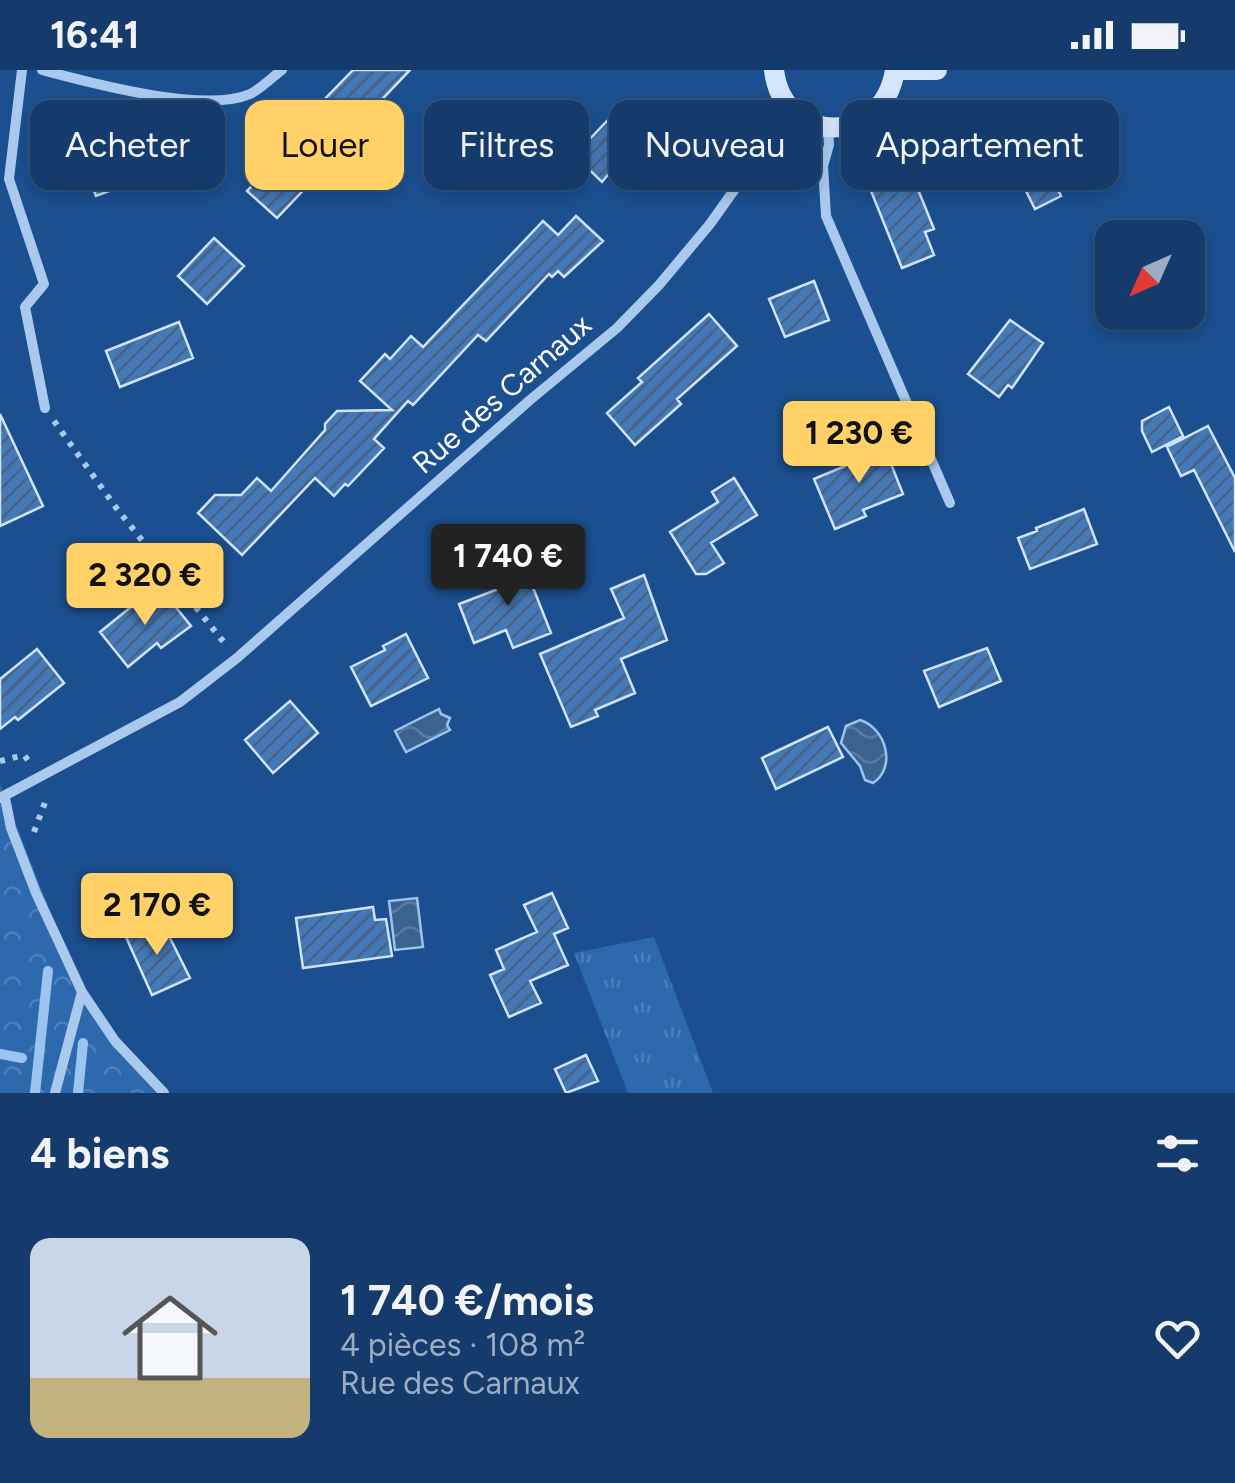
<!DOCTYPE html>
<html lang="fr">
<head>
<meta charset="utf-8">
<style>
	:root { --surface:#143b6b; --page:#1d4271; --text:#f1f3f6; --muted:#9dadc1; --line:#33557e; --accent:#ffd166 }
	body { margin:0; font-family:Figtree,sans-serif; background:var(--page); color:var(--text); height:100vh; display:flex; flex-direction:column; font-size:38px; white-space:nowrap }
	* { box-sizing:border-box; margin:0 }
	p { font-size:32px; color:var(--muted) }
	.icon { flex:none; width:55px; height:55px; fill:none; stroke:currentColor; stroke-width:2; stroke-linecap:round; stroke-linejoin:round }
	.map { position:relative; height:1023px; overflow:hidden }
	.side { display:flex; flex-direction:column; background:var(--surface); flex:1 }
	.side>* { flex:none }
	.hud { position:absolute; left:30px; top:30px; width:1175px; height:90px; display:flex; gap:20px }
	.needle { width:65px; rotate:225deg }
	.controls { position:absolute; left:1095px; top:150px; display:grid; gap:20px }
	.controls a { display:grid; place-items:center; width:110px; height:110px; border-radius:20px; background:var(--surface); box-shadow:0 5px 15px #0003,0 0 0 2px var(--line); font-size:50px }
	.price { position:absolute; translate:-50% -85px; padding:0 22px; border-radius:10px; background:var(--accent); color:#111; font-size:32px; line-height:65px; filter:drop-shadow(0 2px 5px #0008) }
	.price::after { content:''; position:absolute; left:50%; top:60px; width:30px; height:22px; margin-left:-15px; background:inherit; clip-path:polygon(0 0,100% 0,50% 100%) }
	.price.on { background:#222; color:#fff }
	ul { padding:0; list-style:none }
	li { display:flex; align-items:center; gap:30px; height:250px; padding:0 30px }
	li+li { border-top:2px solid var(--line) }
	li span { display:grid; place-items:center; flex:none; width:280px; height:200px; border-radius:20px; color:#555 }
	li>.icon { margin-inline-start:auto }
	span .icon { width:120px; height:120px; fill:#fffc; stroke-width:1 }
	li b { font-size:42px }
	h2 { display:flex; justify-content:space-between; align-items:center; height:120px; padding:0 30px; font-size:42px }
	.pill { padding:0 35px; border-radius:20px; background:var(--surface); box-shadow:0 5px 15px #0003,0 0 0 2px var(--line); font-size:35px; line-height:90px }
	.pill.on { background:var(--accent); color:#111 }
	.status { display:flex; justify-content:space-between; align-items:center; height:70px; padding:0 50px; background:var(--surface); direction:ltr }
	.status svg { height:28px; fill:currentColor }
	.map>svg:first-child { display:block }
</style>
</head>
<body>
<div class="status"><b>16:41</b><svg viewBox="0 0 49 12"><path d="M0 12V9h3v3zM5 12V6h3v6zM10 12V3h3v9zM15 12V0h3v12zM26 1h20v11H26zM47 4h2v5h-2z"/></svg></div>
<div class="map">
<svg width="1235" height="1023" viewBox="0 0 1235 1023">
	<defs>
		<pattern id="grass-tufts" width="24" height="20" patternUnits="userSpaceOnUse" patternTransform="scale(2.5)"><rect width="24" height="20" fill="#2e69ad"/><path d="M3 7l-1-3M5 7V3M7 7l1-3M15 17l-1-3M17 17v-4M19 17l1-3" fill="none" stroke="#4d80b9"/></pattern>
		<pattern id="forest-crowns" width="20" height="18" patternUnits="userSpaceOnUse" patternTransform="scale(2.5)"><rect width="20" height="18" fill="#2e69ad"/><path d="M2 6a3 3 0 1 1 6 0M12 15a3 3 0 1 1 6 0" fill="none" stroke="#4d80b9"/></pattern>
		<pattern id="water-waves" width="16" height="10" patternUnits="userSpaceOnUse" patternTransform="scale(2.5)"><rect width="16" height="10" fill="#3c6290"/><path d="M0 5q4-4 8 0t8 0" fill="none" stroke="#597aa1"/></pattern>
		<pattern id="building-hatch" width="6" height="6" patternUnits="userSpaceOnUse" patternTransform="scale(2.5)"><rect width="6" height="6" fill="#4478b7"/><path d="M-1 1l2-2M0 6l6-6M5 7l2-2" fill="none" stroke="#486282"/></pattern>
	</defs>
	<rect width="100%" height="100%" fill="#1b4f8f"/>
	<path fill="url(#grass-tufts)" d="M654,867L713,1023H628L574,883Z"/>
	<path fill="url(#forest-crowns)" d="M0,714L82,922L115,971L165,1023H0Z"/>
	<path fill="url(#water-waves)" stroke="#9cc4f0" stroke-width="2.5" d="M439,639L441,644L450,648L447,655L450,660L406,682L395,661Z
		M860,650C886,658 897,697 873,713L865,710L860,696L841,673L846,656Z
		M417,828L423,877L395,880L389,831Z"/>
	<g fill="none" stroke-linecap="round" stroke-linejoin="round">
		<path stroke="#9cc4f0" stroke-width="10" d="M0,984L22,988
			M35,1023L48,901
			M78,1023L83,973"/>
	</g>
	<path fill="url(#building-hatch)" stroke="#cfe3fa" stroke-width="2.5" d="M353,0H410L350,63L320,34Z
		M626,31L657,60L615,105L611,101L602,112L577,88L589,75L586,73Z
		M1076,35L1095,74L1047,98L1061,126L1035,139L1018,105L1009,108L994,75Z
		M74,44L104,62L125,53L147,107L96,126L85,98L95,94Z
		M285,81L314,109L277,148L247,121Z
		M900,98L906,115L915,112L934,159L925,162L934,185L902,198L867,111Z
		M576,146L603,171L564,207L558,201L552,207L549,204L486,271L478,265L413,335L408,331L374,369L384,378L348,416L345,414L334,426L315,408L242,485L198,443L215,425H241L257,408L271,421L325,360V354L337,341L392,340L360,311L373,297L385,284L390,289L411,266L423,277L543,151L558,165Z
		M214,168L244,196L207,234L178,206Z
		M814,211L829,250L785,267L769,229Z
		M709,244L737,276L677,329L681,334L635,375L607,343L642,312L638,308Z
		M1010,250L1043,273L1012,318L1008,315L999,327L968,304Z
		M179,252L193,288L120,317L106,281Z
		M1169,337L1183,366L1152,382L1142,361V351Z
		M0,344L43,436L0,456Z
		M1208,356L1235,408V482L1194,400L1181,406L1167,377Z
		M882,371L903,424L863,440L866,446L835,459L814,409L845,396L844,394L862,387L859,380Z
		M734,408L757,445L711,473L724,493L706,504H696L670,462L718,432L712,422Z
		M1084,439L1097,474L1030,499L1018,468L1037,461L1036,458Z
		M521,487L551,563L513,578L506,560L474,573L459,534L506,516L498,496Z
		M644,505L667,570L621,589L635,623L595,640L598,646L571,657L540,584L624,548L611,519Z
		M162,520L191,556L161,578L157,573L128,597L100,562L142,528L146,532Z
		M406,564L428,608L371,636L351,597L385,580L383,576Z
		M987,578L1001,611L939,637L924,601Z
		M37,579L64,613L18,650L15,647L0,659V609Z
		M290,631L318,663L273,703L245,670Z
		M828,657L843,687L776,719L762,688Z
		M552,823L568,858L554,864L568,895L530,911L541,933L509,947L490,905L504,899L496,880L537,862L524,835Z
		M373,837L375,850L386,849L392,886L303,898L296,848Z
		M161,850L190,908L152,925L126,867Z
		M586,985L598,1011L566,1023L555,999Z"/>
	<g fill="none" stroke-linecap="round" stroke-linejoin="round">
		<path stroke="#a9c9ee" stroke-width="6" stroke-dasharray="5 8" stroke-linecap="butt" d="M54,351L117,439L226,575
			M0,691L24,685L30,693
			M34,762L47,727"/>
		<path stroke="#a9c9ee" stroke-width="10" d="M22,0L9,109L44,214L25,237L45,338
			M42,0C91,13 205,44 250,24C261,19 272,7 282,0
			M828,58L829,75L823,96L826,146L950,433
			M0,728L180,632L237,588L530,330L617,258L659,215L710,154L791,40
			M5,728L11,758L36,823L82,922L115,971L164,1023
			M55,1023L82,922"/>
		<path stroke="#d6e6fa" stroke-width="20" d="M774,0C783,76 883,77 895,0
			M895,0H937"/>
	</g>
	<g text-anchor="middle" stroke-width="9" stroke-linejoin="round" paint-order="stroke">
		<g font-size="30" fill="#fff" stroke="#1b4f8f">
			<text transform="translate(502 324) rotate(-41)" y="10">Rue des Carnaux</text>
		</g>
	</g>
</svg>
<div class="controls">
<a><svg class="needle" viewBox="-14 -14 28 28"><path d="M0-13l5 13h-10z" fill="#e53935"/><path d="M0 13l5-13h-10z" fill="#9dadc1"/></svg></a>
</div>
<b class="price" style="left:859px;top:416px">1 230 €</b>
<b class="price on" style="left:508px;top:539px">1 740 €</b>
<b class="price" style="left:145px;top:558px">2 320 €</b>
<b class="price" style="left:157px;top:888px">2 170 €</b>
<div class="hud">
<a class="pill">Acheter</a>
<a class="pill on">Louer</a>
<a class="pill">Filtres</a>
<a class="pill">Nouveau</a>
<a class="pill">Appartement</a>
</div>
</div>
<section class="side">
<h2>4 biens<svg class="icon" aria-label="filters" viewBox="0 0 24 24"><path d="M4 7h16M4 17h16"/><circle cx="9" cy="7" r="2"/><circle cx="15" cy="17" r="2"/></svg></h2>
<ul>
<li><span style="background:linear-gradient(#c9d6e8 70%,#c2b280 0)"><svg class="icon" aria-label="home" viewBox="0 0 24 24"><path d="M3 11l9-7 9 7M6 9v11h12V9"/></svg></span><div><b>1 740 €/mois</b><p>4 pièces · 108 m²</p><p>Rue des Carnaux</p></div><svg class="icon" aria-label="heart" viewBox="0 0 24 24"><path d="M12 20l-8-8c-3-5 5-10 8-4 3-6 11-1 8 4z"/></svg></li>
</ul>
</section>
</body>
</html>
